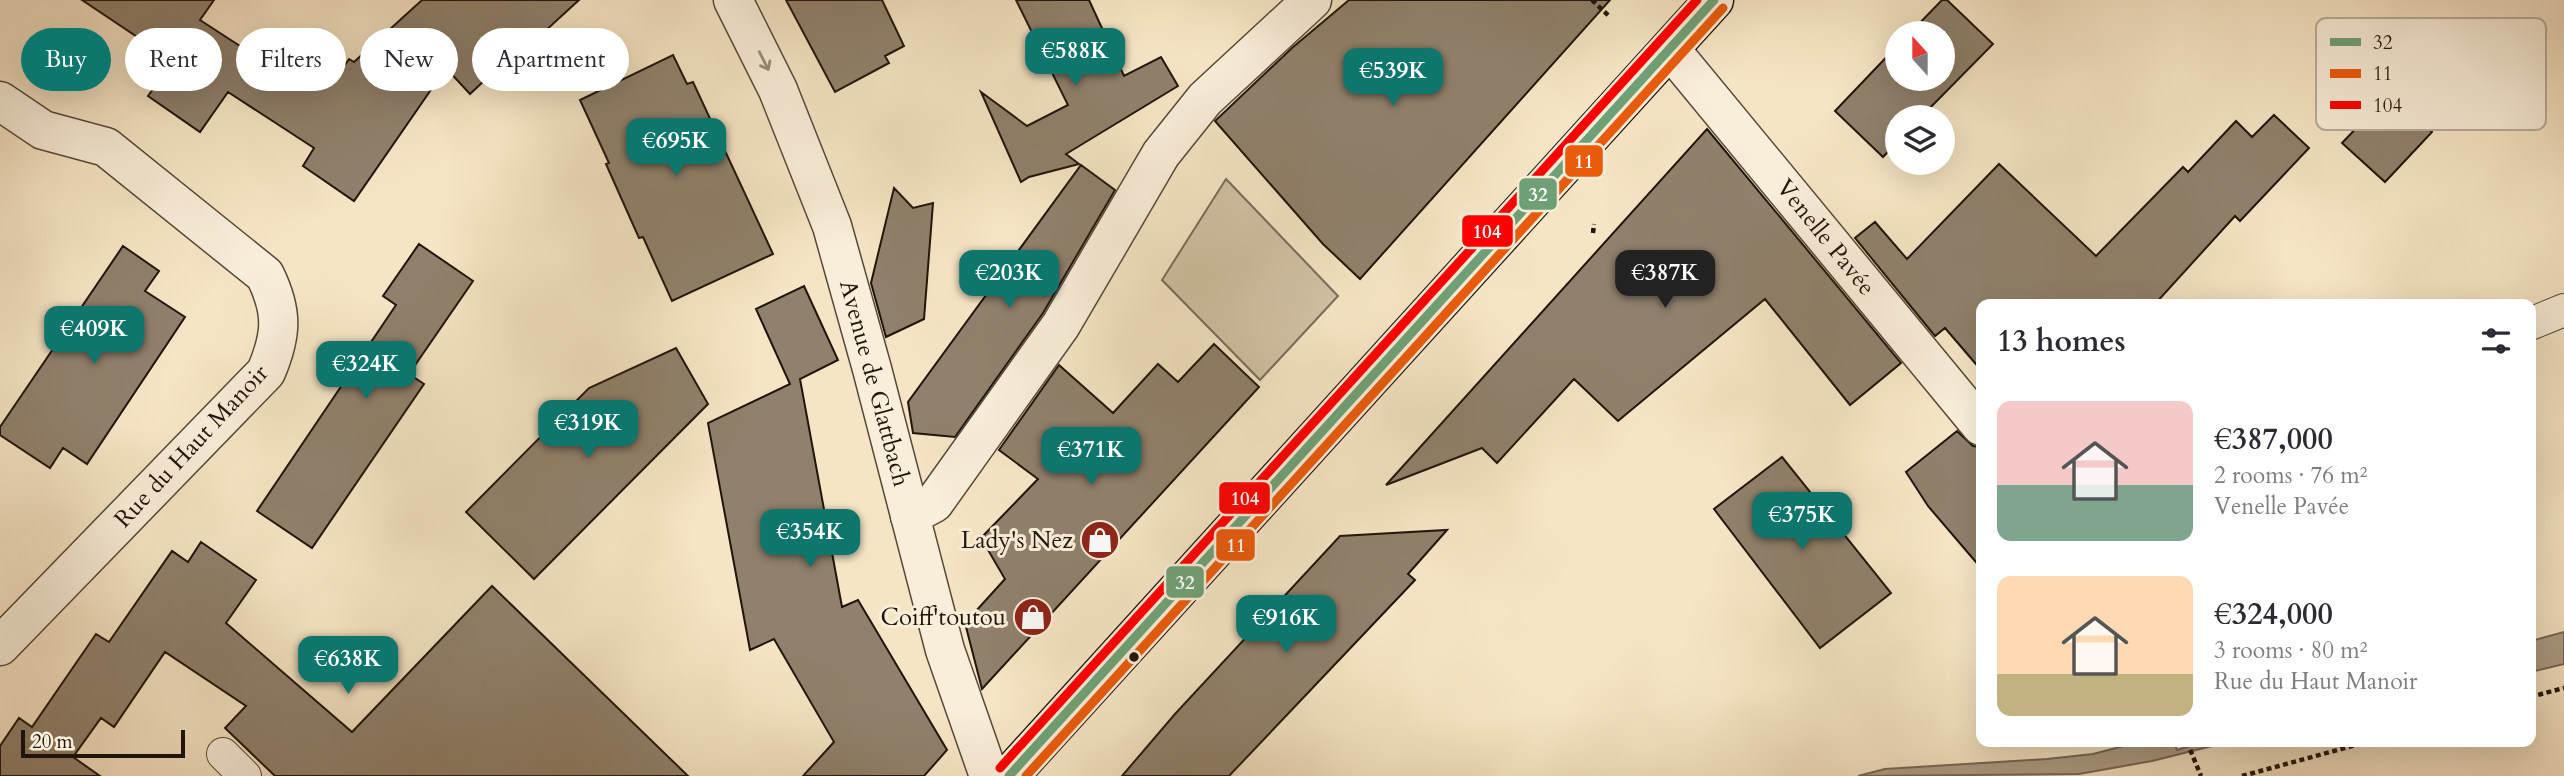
<!DOCTYPE html>
<html lang="en">
<head>
<meta charset="utf-8">
<style>
	:root { --surface:#fff; --page:#f2f2f3; --text:#2b2b33; --muted:#7c7c81; --accent:#0f766e }
	body { margin:0; font-family:Cardo,serif; background:var(--page); color:var(--text); height:100vh; display:flex; flex-direction:column; font-size:26px; white-space:nowrap }
	* { box-sizing:border-box; margin:0 }
	p { font-size:23px; color:var(--muted) }
	.icon { flex:none; width:38px; height:38px; fill:none; stroke:currentColor; stroke-width:2; stroke-linecap:round; stroke-linejoin:round }
	.map { position:relative; flex:1; overflow:hidden }
	.side { position:absolute; left:1976px; top:299px; width:560px; height:448px; display:flex; flex-direction:column; background:var(--surface); border-radius:14px; box-shadow:0 7px 28px #0002 }
	.side>* { flex:none }
	.banner { position:absolute; left:21px; top:28px; width:665px; height:63px; display:flex; gap:14px }
	.needle { width:46px; rotate:339deg }
	.buttons { position:absolute; left:1885px; top:21px; display:grid; gap:14px }
	.buttons a { display:grid; place-items:center; width:70px; height:70px; border-radius:50%; background:var(--surface); box-shadow:0 7px 28px #0002; font-size:35px }
	.scale { position:absolute; left:21px; bottom:18px; width:164px; box-sizing:border-box; padding-left:7px; border:4px solid #21150b; border-top:0; font-size:19px; line-height:24px; white-space:nowrap; color:#21150b; -webkit-text-stroke:5px #f9eed9; paint-order:stroke }
	.price { position:absolute; translate:-50% -60px; padding:0 16px; border-radius:14px; background:var(--accent); color:#fff; font-size:23px; line-height:46px; filter:drop-shadow(0 2px 4px #0008) }
	.price::after { content:''; position:absolute; left:50%; top:42px; width:21px; height:16px; margin-left:-10px; background:inherit; clip-path:polygon(0 0,100% 0,50% 100%) }
	.price.on { background:#222; color:#fff }
	ul { padding:0; list-style:none }
	li { display:flex; align-items:center; gap:21px; height:175px; padding:0 21px }
	li span { display:grid; place-items:center; flex:none; width:196px; height:140px; border-radius:14px; color:#555 }
	li>.icon { margin-inline-start:auto }
	span .icon { width:84px; height:84px; fill:#fffc; stroke-width:1 }
	li b { font-size:30px }
	h2 { display:flex; justify-content:space-between; align-items:center; height:84px; padding:0 21px; font-size:30px }
	.tag { padding:0 24px; border-radius:32px; background:var(--surface); box-shadow:0 7px 28px #0002; font-size:24px; line-height:63px }
	.tag.on { background:var(--accent); color:#fff }
	.map>svg:first-child { display:block }
</style>
</head>
<body>
<div class="map">
<svg width="2564" height="776" viewBox="0 0 2564 776">
	<rect width="100%" height="100%" fill="#f6e5c5"/>
	<filter id="stains"><feTurbulence type="fractalNoise" baseFrequency=".00286" numOctaves="4"/><feColorMatrix values="0 0 0 0 .2 0 0 0 0 .09 0 0 0 0 .02 0 0 0 .5 -.17"/></filter>
	<radialGradient id="worn" r=".72"><stop offset=".6" stop-color="#630" stop-opacity="0"/><stop offset="1" stop-color="#630" stop-opacity=".3"/></radialGradient>
	<path fill="#d2c2a5" stroke="#7a6c58" stroke-width="2" d="M1226,179L1338,296L1260,380L1162,280Z"/>
	<path fill="#ae9e86" stroke="#766755" stroke-width="2" d="M2564,632V664L2531,672V641Z
		M2139,742H2174L2177,750L2202,742H2228L2152,761L2079,774L1858,776L1885,769L2047,759L2093,754Z"/>
	<path fill="#90816c" stroke="#21150b" stroke-width="2" d="M82,0H214L200,20L297,83L313,58L338,75L349,59L354,62L422,0H579L508,65L504,62L470,94L446,68L354,201L303,166L314,148L228,92L200,132L148,96L173,61Z
		M786,0H882L904,46L885,56L889,63L835,92Z
		M1016,0H1089L1124,76L1161,57L1178,86L1066,154L1079,164L1029,177L1021,182L981,92L1027,126L1068,105Z
		M1349,0H1610L1360,279L1323,244L1215,121L1292,48Z
		M1942,0H1947L1993,44L1921,117H1897V142L1883,157L1835,111L1897,46V79H1942V33H1910Z
		M673,55L687,84L693,82L773,254L672,301L643,237L639,238L606,164L609,163L580,100Z
		M2391,92L2432,132L2385,182L2342,143Z
		M2274,115L2309,148L2240,221L2235,216L2155,304H1981V370L1945,328L1935,336L1855,238L1875,222L1907,259L1999,164L2096,256L2183,167L2188,172L2236,121L2252,137Z
		M1707,129L1901,363L1850,405L1765,299L1618,421L1574,379L1497,463L1482,448L1386,485Z
		M1081,165L1115,190L1043,313L955,437L913,433L908,402Z
		M894,188L913,208L933,203L924,319L886,337L871,283Z
		M419,244L473,281L409,374L424,384L312,548L257,511L396,305L383,296Z
		M123,246L159,271L145,291L185,317L87,464L63,448L50,468L0,435V427Z
		M804,286L838,360L800,379L842,607L858,600L947,750L924,776H803L834,742L774,639L750,650L708,423L790,384L756,309Z
		M1214,344L1259,387L982,689L965,623L1005,579L981,538L1038,479L999,450L1059,365L1113,413L1158,364L1178,382Z
		M676,348L708,404L534,579L466,512L589,388Z
		M1957,431L1973,446L1981,447V568L1928,506L1906,472Z
		M1782,457L1891,593L1820,648L1714,509Z
		M1447,530L1408,574L1415,580L1229,776H1122L1175,714L1340,536Z
		M201,542L256,580L226,623L352,732L492,586L688,776H275L225,728L246,706L165,652L114,727L101,718L73,757L100,776H0V746L19,718L32,727L96,634L109,642L172,551L188,562Z"/>
	<g fill="none" stroke-linecap="round" stroke-linejoin="round">
		<g stroke="#56493a" stroke-width="34">
			<path id="service" d="M2530,324L2564,310
				M223,754L245,776"/>
		</g>
		<g stroke="#56493a" stroke-width="41">
			<path id="minor" d="M1670,49L1981,426
				M0,101L43,130L106,147L265,275C283,312 282,334 266,372L0,646
				M910,516L934,503L1061,325L1161,154L1205,99L1312,0"/>
		</g>
		<g stroke="#56493a" stroke-width="41">
			<path id="tertiary" d="M733,0L778,90L832,226L872,369L945,650L989,776"/>
		</g>
		<g stroke="#21150b" stroke-width="41">
			<path id="secondary" d="M1009,776L1714,0"/>
		</g>
		<path stroke="#21150b" stroke-width="4.5" stroke-dasharray="5 3.5" stroke-linecap="butt" d="M1592,0L1610,17
			M1593,233L1594,224
			M2530,697L2564,688
			M2187,742L2201,776
			M2242,776L2367,742"/>
		<use href="#service" stroke="#f9eed9" stroke-width="32"/>
		<use href="#minor" stroke="#f9eed9" stroke-width="38"/>
		<use href="#tertiary" stroke="#f9eed9" stroke-width="38"/>
		<use href="#secondary" stroke="#f9eed9" stroke-width="38"/>
		<g stroke="#f9eed9" stroke-width="14">
			<path id="bus-1" d="M1009,776L1714,0"/>
		</g>
		<g stroke="#f9eed9" stroke-width="14">
			<path id="bus-2" d="M1026,776L1723,8"/>
		</g>
		<g stroke="#f9eed9" stroke-width="14">
			<path id="bus-3" d="M1000,768L1697,0"/>
		</g>
		<use href="#bus-1" stroke="#6fa176" stroke-width="9"/>
		<use href="#bus-2" stroke="#ea5b0c" stroke-width="9"/>
		<use href="#bus-3" stroke="#f00" stroke-width="9"/>
	</g>
	<defs><path id="oneway-shaft" d="M-6 0H5M1.5-3L5.5 0L1.5 3" fill="none" stroke-width="1.6" stroke-linecap="round" stroke-linejoin="round" transform="scale(1.75)"/></defs>
	<use stroke="#988c7c" href="#oneway-shaft" transform="translate(764 61) rotate(63)"/>
	<defs>
		<g id="shop-disc" transform="scale(2.0125)"><circle r="9.5" fill="#8f2418" stroke="#f9eed9"/><path d="M-5-2.5h2.3a2.7 3.5 0 0 1 5.4 0H5L5.5 6h-11ZM-1.5-2.5h3a1.5 2.3 0 0 0-3 0Z" fill="#fff"/></g>
	</defs>
	<g fill-rule="evenodd">
		<use href="#shop-disc" x="1100" y="540"/>
		<use href="#shop-disc" x="1033" y="617"/>
	</g>
	<circle fill="#21150b" stroke="#f9eed9" stroke-width="2.5" cx="1134" cy="657" r="6"/>
	<g text-anchor="middle" stroke-width="6" stroke-linejoin="round" paint-order="stroke">
		<g font-size="24" fill="#21150b" stroke="#f9eed9">
			<text transform="translate(1826 237) rotate(51)" y="8">Venelle Pavée</text>
			<text transform="translate(875 383) rotate(75)" y="8">Avenue de Glattbach</text>
			<text transform="translate(191 446) rotate(-47)" y="8">Rue du Haut Manoir</text>
		</g>
		<g font-size="24" fill="#21150b" stroke="#f9eed9" text-anchor="end">
			<text x="1073" y="548">Lady's Nez</text>
			<text x="1006" y="625">Coiff'toutou</text>
		</g>
	</g>
	<rect x="2316" y="18" width="230" height="112" rx="10" fill="#f9eed9" stroke="#b8ad9b" stroke-width="2"/>
	<rect x="2330" y="38" width="31" height="8" fill="#6fa176"/>
	<rect x="2330" y="69" width="31" height="9" fill="#ea5b0c"/>
	<rect x="2330" y="101" width="31" height="8" fill="#f00"/>
	<g font-size="19" fill="#21150b">
		<text x="2373" y="49">32</text>
		<text x="2373" y="80">11</text>
		<text x="2373" y="112">104</text>
	</g>
	<g stroke="#f9eed9" stroke-width="2.5">
		<rect x="1564" y="144" width="40" height="34" rx="7" fill="#ea5b0c"/>
		<rect x="1518" y="177" width="40" height="34" rx="7" fill="#6fa176"/>
		<rect x="1461" y="214" width="53" height="34" rx="7" fill="#f00"/>
		<rect x="1218" y="481" width="53" height="34" rx="7" fill="#f00"/>
		<rect x="1215" y="528" width="41" height="34" rx="7" fill="#ea5b0c"/>
		<rect x="1165" y="565" width="40" height="34" rx="7" fill="#6fa176"/>
	</g>
	<g font-size="19" text-anchor="middle" font-weight="bold" fill="#fff">
		<text x="1584" y="168">11</text>
		<text x="1538" y="201">32</text>
		<text x="1487" y="238">104</text>
		<text x="1245" y="505">104</text>
		<text x="1236" y="552">11</text>
		<text x="1185" y="589">32</text>
	</g>
	<rect width="100%" height="100%" filter="url(#stains)"/>
	<rect width="100%" height="100%" fill="url(#worn)"/>
</svg>
<div class="buttons">
<a><svg class="needle" viewBox="-14 -14 28 28"><path d="M0-13l5 13h-10z" fill="#e53935"/><path d="M0 13l5-13h-10z" fill="#7c7c81"/></svg></a>
<a><svg class="icon" aria-label="layers" viewBox="0 0 24 24"><path d="M12 4l9 5-9 5-9-5zM3 14l9 5 9-5"/></svg></a>
</div>
<div class="scale">20 m</div>
<b class="price" style="left:1075px;top:88px">€588K</b>
<b class="price" style="left:1393px;top:108px">€539K</b>
<b class="price" style="left:676px;top:178px">€695K</b>
<b class="price" style="left:1009px;top:310px">€203K</b>
<b class="price on" style="left:1665px;top:310px">€387K</b>
<b class="price" style="left:94px;top:366px">€409K</b>
<b class="price" style="left:366px;top:401px">€324K</b>
<b class="price" style="left:588px;top:460px">€319K</b>
<b class="price" style="left:1091px;top:487px">€371K</b>
<b class="price" style="left:1802px;top:552px">€375K</b>
<b class="price" style="left:810px;top:569px">€354K</b>
<b class="price" style="left:1286px;top:655px">€916K</b>
<b class="price" style="left:348px;top:696px">€638K</b>
<div class="banner">
<a class="tag on">Buy</a>
<a class="tag">Rent</a>
<a class="tag">Filters</a>
<a class="tag">New</a>
<a class="tag">Apartment</a>
</div>
<section class="side">
<h2>13 homes<svg class="icon" aria-label="filters" viewBox="0 0 24 24"><path d="M4 7h16M4 17h16"/><circle cx="9" cy="7" r="2"/><circle cx="15" cy="17" r="2"/></svg></h2>
<ul>
<li><span style="background:linear-gradient(#f6c9c9 60%,#7fa58c 0)"><svg class="icon" aria-label="home" viewBox="0 0 24 24"><path d="M3 11l9-7 9 7M6 9v11h12V9"/></svg></span><div><b>€387,000</b><p>2 rooms · 76 m²</p><p>Venelle Pavée</p></div></li>
<li><span style="background:linear-gradient(#ffd9b3 70%,#c2b280 0)"><svg class="icon" aria-label="home" viewBox="0 0 24 24"><path d="M3 11l9-7 9 7M6 9v11h12V9"/></svg></span><div><b>€324,000</b><p>3 rooms · 80 m²</p><p>Rue du Haut Manoir</p></div></li>
</ul>
</section>
</div>
</body>
</html>
